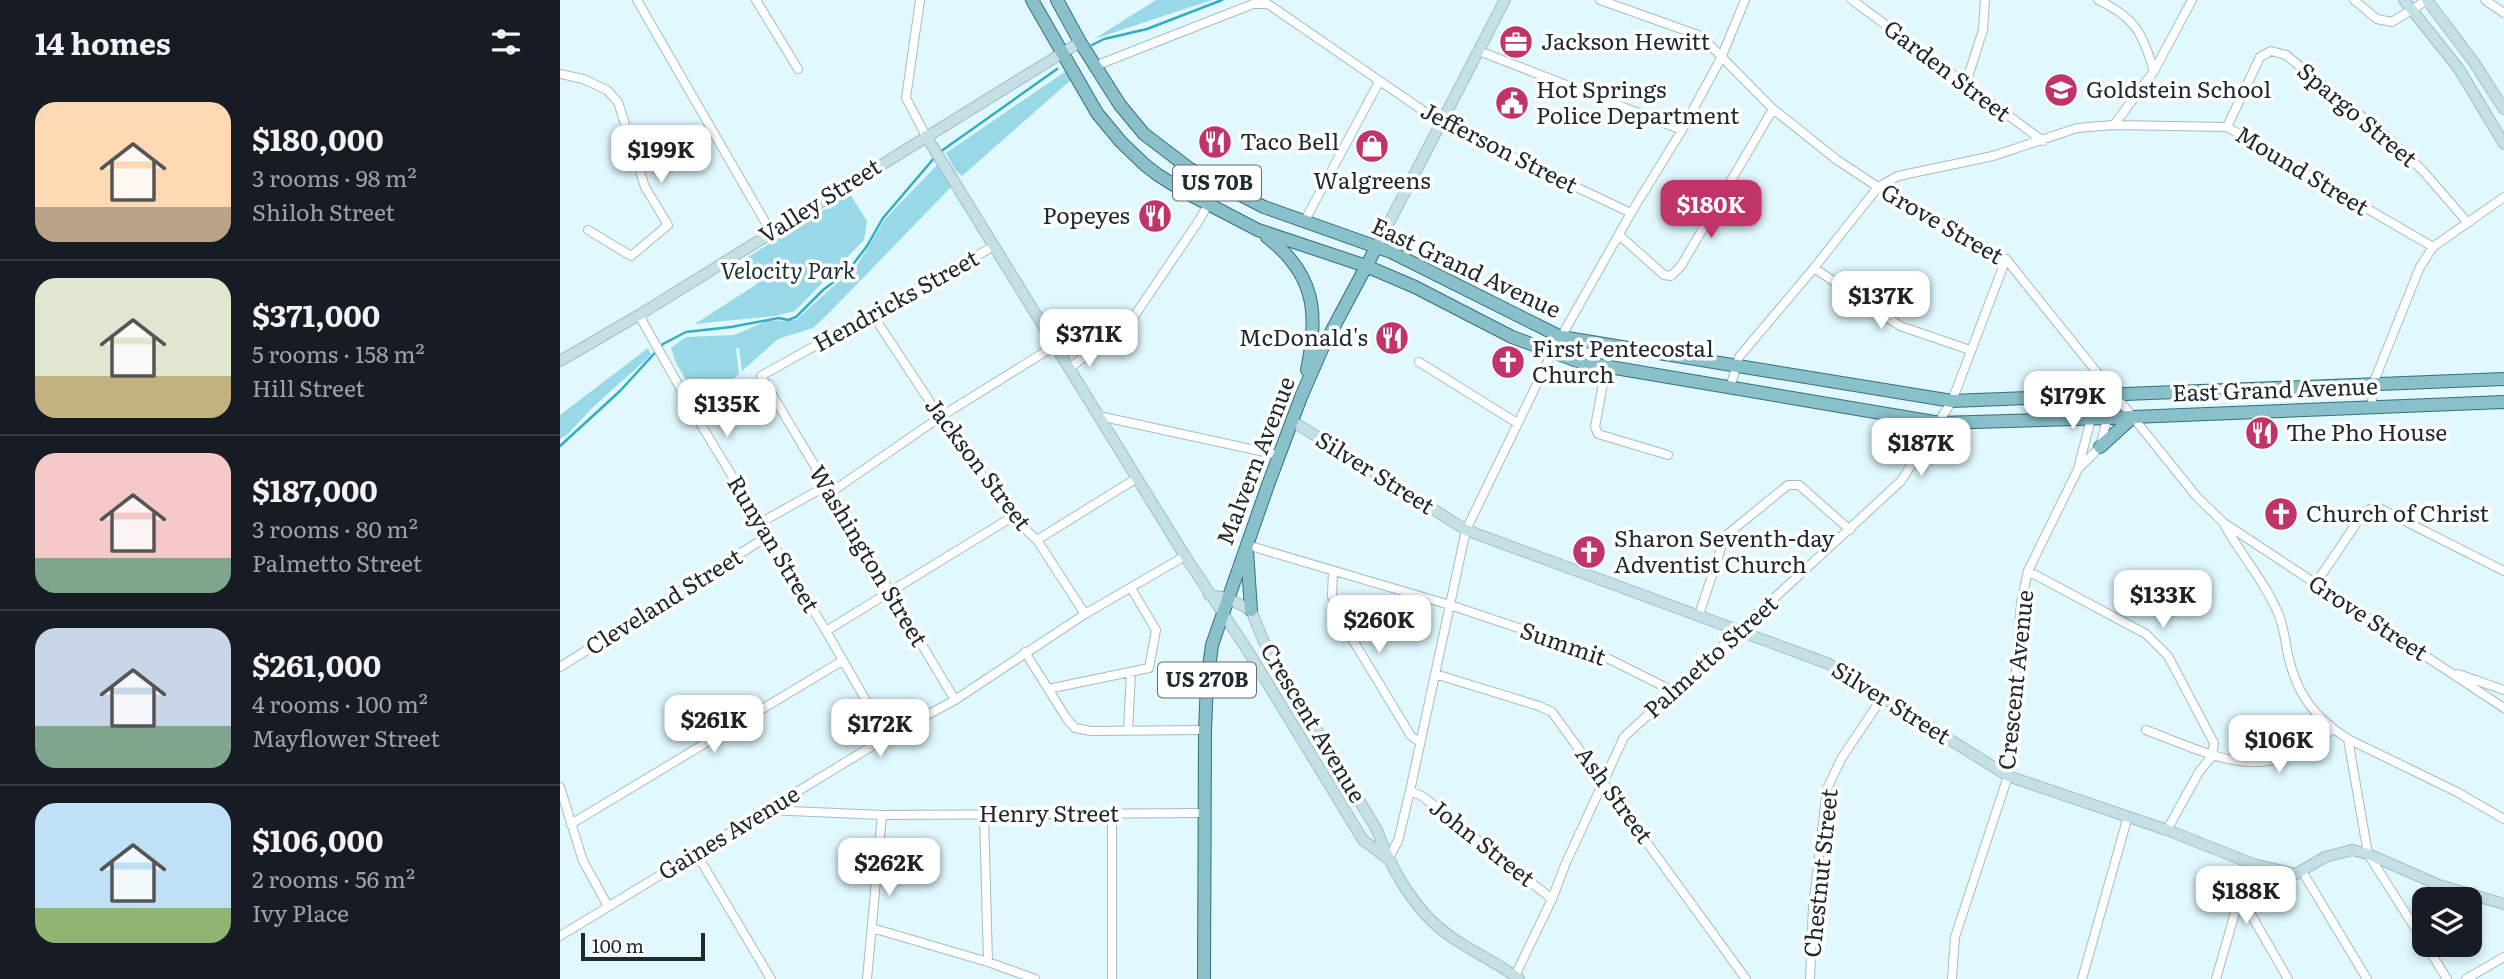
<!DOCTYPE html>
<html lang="en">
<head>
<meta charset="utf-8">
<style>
	:root { --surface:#171b24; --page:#242831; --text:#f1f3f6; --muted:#9ea1a6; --line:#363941; --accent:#c03469 }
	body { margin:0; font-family:Literata,serif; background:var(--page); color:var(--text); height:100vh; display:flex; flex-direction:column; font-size:26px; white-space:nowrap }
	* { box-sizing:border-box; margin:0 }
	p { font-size:23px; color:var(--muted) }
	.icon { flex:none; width:38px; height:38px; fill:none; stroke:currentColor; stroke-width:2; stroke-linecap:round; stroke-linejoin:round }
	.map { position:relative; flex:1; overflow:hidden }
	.sheet { display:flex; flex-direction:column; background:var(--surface); width:560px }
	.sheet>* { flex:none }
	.tools { position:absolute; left:1852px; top:887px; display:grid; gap:14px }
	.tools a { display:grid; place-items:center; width:70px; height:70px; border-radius:14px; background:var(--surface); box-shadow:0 4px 10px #0003; font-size:35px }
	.scale { position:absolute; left:21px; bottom:18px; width:124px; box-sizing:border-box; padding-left:7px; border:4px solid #202b2e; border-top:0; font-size:19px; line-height:24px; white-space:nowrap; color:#202b2e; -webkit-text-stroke:5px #fff; paint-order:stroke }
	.price { position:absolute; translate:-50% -60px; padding:0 16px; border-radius:14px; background:#fff; color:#222; font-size:23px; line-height:46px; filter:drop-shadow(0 2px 4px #0008) }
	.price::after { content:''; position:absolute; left:50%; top:42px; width:21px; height:16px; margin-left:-10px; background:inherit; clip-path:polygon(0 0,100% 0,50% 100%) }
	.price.current { background:var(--accent); color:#fff }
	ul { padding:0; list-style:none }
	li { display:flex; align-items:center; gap:21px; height:175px; padding:0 35px }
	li+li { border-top:2px solid var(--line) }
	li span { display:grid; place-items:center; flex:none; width:196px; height:140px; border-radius:21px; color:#555 }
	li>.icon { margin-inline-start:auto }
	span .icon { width:84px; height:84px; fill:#fffc; stroke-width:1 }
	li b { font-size:30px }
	h2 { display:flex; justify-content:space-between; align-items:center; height:84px; padding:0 35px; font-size:30px }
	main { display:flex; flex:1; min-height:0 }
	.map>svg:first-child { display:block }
</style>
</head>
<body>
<main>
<section class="sheet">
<h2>14 homes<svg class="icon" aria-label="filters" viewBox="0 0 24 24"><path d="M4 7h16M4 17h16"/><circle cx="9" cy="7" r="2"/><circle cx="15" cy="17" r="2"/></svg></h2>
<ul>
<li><span style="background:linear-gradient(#ffd9b3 75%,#b9a48a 0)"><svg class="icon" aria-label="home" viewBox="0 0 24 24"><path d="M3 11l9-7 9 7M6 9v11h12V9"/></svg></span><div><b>$180,000</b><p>3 rooms · 98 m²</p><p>Shiloh Street</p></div></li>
<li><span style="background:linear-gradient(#dfe7d0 70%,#c2b280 0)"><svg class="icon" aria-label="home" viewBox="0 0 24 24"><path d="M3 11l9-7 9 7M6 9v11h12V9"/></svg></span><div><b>$371,000</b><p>5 rooms · 158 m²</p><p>Hill Street</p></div></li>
<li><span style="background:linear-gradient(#f6c9c9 75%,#7fa58c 0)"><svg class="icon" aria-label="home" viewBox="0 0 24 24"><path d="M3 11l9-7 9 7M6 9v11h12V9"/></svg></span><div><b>$187,000</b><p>3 rooms · 80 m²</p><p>Palmetto Street</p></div></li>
<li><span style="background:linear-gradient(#c9d6e8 70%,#7fa58c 0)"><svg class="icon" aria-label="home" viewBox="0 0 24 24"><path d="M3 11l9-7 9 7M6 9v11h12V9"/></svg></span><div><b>$261,000</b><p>4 rooms · 100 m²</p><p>Mayflower Street</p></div></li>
<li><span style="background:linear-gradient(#bfe0f5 75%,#8fb573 0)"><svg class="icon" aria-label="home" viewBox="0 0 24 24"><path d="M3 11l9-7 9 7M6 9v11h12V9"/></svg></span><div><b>$106,000</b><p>2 rooms · 56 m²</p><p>Ivy Place</p></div></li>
</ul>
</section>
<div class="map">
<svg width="1944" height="979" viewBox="0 0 1944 979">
	<rect width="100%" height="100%" fill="#e0f8fe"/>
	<path fill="#99d8e6" d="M596,0H652L534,39Z
		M506,71L512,79L402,176L395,170L386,153Z
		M378,164L392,186L269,313L253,328L218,339L182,371L179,348H176L179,374L141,406L116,363L111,348L126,337L174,335L207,321L236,320L298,264L325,219Z
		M290,194L307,221L304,240L235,311L215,316L135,324L197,284L183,260Z
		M88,348L91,355L32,408L8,434L0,439V415Z"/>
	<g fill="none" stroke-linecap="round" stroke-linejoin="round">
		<path stroke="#32adc3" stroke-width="2.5" d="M532,45L544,39L587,29L662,0
			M380,152L497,69
			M0,446L60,391L103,344L126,332L171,327L219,318L228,320L236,317L263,290L288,271L307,246L323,218L375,157"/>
		<g stroke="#a1bec5" stroke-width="10">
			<path id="street" d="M77,0L211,232
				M196,0L238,69
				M360,0L346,98L366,136
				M1040,0L1141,36L1213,109L1277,160L1318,187L1446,259L1637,497L1664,523L1944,708
				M1292,0L1483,141
				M1538,0C1576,18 1582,33 1594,71
				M1794,0L1817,19L1832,22L1867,0
				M1925,0L1944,13
				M919,51L1122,130
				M535,66L693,4H708L881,123L1071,213
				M0,74L23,79L47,90L58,102L85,187L108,225L71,256L28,230
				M1406,83L1423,30L1425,0
				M1554,125L1594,71L1632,0
				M1667,127L1700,57L1711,51L1726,55L1826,136L1863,171L1908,223
				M744,222L819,82
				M1059,235L1104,275L1111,276L1121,266L1213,109
				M1254,268L1340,326L1410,350
				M312,314L380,417L452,517L477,540L525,614
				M79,315L137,418L266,631L327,737
				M1050,346L1035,427L1038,434L1108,455
				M859,362L957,423
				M510,368L573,318L638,222L660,184
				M1170,388L1179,357L1254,268L1318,187L1338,176L1433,156L1517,128L1554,125L1667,127L1873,247
				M1812,406L1813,384L1860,267L1873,247L1944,197
				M539,416L718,455
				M1520,467L1540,447L1553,395
				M270,493L380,417L496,345
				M200,523L266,486
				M1665,526C1682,556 1705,582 1718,613C1724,626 1725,641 1728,655C1737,695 1754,717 1788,739L1897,792L1944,819
				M477,540L577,478
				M687,545L890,605L1045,657L1113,691
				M1468,571L1586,634L1608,656L1654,743L1652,756L1639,772L1607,830
				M773,572L772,596L782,622L851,736L860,742
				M1756,583L1802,515L1810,509L1819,508L1944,571
				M1139,615L1162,545L1169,533L1228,485H1239L1290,530
				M266,631L452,517
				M465,652L507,719L515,728L531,731L645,730
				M0,667L208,536
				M875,674L979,706L992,712L1186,979
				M1898,674L1944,690
				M488,689L589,668L596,630L571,588
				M395,700L201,376L434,246
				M1586,730C1657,757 1704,786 1772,730
				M568,731L571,672
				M1788,739L1808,854L1864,942
				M0,787L23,861L48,906
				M850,791L862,796L992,899
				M207,810L322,815L644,813
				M424,814L428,962
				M11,824L282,661
				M136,853L211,979
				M828,859L838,841L850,791L906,530L992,353L1071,213L1122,130L1161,58L1185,0
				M1742,871L1807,979
				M1678,902L1689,911L1728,979
				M312,928L428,962L475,979
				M0,936L327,737L395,700L525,614L625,556
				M1866,945L1887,979
				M955,976L992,899L1005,865L1064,737L1341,481L1392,401L1446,259
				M307,979L322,815
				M552,979V814
				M1250,979L1253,907L1267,789L1281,759L1322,698
				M1392,979L1395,937L1448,776L1461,603L1468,571L1518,469L1531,419L1532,396
				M1522,979L1568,816
				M1656,979L1678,902L1693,864
				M1906,979L1944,957"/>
		</g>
		<g stroke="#a1bec5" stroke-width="12">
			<path id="secondary" d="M1844,0L1899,69L1944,144
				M1867,0L1913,61L1944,109
				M366,136L625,556L688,651L803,840L828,859
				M817,246L945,0
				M0,361L79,315L520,42
				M732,421L906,530L1269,664L1448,776L1607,830L1693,864L1736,874L1765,857L1792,850L1808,854L1879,885L1944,904
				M649,595L667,598L691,610L704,642L817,830C831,869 855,912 890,936C912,952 937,962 959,979"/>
		</g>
		<g stroke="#31717d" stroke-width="14">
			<path id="primary" d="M472,0L537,113L561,142L585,165L598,175L625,192L698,230L806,266L855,287L952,337L1020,362L1380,423L1548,418L1944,402
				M497,0L520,42L560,105L584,134L630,169L704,207L831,252L1001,337L1392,401L1944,379
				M707,237C755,274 759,313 747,370
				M1540,447L1573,417
				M687,551L691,610
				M644,979L645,730L647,682L652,645L708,485L741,397L762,349L817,246"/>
		</g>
		<use href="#street" stroke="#fff" stroke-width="8"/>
		<use href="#secondary" stroke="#c4e0e5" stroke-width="10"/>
		<use href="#primary" stroke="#89c0ca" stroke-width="12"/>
	</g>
	<defs>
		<g id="office-disc" transform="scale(1.75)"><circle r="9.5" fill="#c03469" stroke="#fff"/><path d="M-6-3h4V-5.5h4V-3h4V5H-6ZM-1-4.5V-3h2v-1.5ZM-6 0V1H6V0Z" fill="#fff"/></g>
		<g id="school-disc" transform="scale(1.75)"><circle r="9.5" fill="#c03469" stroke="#fff"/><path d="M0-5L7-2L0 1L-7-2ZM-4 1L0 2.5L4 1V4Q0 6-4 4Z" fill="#fff"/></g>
		<g id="civic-disc" transform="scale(1.75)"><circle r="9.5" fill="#c03469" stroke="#fff"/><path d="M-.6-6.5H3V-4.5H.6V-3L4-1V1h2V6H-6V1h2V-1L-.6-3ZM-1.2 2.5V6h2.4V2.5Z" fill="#fff"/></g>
		<g id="restaurant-disc" transform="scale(1.75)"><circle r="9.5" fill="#c03469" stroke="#fff"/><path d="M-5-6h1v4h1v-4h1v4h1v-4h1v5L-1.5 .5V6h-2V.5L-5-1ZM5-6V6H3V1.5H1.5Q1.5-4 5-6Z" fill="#fff"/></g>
		<g id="shop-disc" transform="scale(1.75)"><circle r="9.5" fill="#c03469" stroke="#fff"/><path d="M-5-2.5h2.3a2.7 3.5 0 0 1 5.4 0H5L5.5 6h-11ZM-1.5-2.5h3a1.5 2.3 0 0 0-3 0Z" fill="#fff"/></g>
		<g id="church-disc" transform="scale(1.75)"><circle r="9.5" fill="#c03469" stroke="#fff"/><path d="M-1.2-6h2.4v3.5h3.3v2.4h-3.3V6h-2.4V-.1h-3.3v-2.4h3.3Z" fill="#fff"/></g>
	</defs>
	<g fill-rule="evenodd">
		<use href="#office-disc" x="956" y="42"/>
		<use href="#school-disc" x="1501" y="90"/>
		<use href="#civic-disc" x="952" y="103"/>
		<use href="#restaurant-disc" x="655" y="142"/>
		<use href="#shop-disc" x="812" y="146"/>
		<use href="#restaurant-disc" x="595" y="216"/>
		<use href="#restaurant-disc" x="832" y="338"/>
		<use href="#church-disc" x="948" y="362"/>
		<use href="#restaurant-disc" x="1702" y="433"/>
		<use href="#church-disc" x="1721" y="514"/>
		<use href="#church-disc" x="1029" y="552"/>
	</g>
	<g text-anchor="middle" stroke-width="7" stroke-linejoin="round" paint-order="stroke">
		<g fill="#fff" stroke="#636b6d" stroke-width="2">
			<rect x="613" y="165.5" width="88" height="35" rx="5"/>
			<rect x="598" y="662.5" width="98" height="35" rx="5"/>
		</g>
		<g font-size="21" font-weight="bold" fill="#202b2e">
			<text x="657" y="190">US 70B</text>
			<text x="647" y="687">US 270B</text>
		</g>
		<g font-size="23" fill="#202b2e" stroke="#fff" text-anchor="start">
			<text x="981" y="50">Jackson Hewitt</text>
			<text x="976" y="98">Hot Springs<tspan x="976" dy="26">Police Department</tspan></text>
			<text x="1526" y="98">Goldstein School</text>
			<text x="680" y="150">Taco Bell</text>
			<text x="812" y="189" text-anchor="middle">Walgreens</text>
			<text x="570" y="224" text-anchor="end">Popeyes</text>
			<text x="808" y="346" text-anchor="end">McDonald's</text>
			<text x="972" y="357">First Pentecostal<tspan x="972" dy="26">Church</tspan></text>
			<text x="1726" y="441">The Pho House</text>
			<text x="1746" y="522">Church of Christ</text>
			<text x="1054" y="547">Sharon Seventh-day<tspan x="1054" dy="26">Adventist Church</tspan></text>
		</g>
		<g font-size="23" fill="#202b2e" stroke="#fff">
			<text transform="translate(1387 71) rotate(37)" y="8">Garden Street</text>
			<text transform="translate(1797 115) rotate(40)" y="8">Spargo Street</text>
			<text transform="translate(939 148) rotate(27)" y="8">Jefferson Street</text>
			<text transform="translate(1742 171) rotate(31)" y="8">Mound Street</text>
			<text transform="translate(260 201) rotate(-32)" y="8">Valley Street</text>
			<text transform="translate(1382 224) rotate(30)" y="8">Grove Street</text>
			<text transform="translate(906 268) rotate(25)" y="8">East Grand Avenue</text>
			<text transform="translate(336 301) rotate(-29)" y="8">Hendricks Street</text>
			<text transform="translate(1715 390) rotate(-2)" y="8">East Grand Avenue</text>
			<text transform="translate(696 461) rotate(-69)" y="8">Malvern Avenue</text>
			<text transform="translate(418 464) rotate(53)" y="8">Jackson Street</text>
			<text transform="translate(815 473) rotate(32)" y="8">Silver Street</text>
			<text transform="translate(213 544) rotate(59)" y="8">Runyan Street</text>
			<text transform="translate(308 556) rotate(59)" y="8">Washington Street</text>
			<text transform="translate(104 602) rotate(-32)" y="8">Cleveland Street</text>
			<text transform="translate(1808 618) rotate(33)" y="8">Grove Street</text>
			<text transform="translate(1003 644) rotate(19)" y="8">Summit</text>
			<text transform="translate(1151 657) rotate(-42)" y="8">Palmetto Street</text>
			<text transform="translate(1456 680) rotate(-84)" y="8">Crescent Avenue</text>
			<text transform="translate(1331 703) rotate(32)" y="8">Silver Street</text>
			<text transform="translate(753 723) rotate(59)" y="8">Crescent Avenue</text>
			<text transform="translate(1054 795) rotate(54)" y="8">Ash Street</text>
			<text x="489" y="822">Henry Street</text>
			<text transform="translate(169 833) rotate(-31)" y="8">Gaines Avenue</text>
			<text transform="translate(922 843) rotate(38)" y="8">John Street</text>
			<text transform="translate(1261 873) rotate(-84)" y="8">Chestnut Street</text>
		</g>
		<g font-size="23" font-style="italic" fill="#1c3136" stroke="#fff">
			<text x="228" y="279">Velocity Park</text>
		</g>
	</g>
</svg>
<div class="tools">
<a><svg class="icon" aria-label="layers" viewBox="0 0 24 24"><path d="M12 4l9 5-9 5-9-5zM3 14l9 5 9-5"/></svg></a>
</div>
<div class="scale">100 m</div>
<b class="price" style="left:101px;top:185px">$199K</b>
<b class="price current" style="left:1151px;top:240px">$180K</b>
<b class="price" style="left:1321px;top:331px">$137K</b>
<b class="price" style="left:529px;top:369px">$371K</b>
<b class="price" style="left:1513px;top:431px">$179K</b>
<b class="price" style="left:167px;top:439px">$135K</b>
<b class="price" style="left:1361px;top:478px">$187K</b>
<b class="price" style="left:1603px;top:630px">$133K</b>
<b class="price" style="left:819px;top:655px">$260K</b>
<b class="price" style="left:154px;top:755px">$261K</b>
<b class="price" style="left:320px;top:759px">$172K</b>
<b class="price" style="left:1719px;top:775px">$106K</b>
<b class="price" style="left:329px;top:898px">$262K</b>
<b class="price" style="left:1686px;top:926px">$188K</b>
</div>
</main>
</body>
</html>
